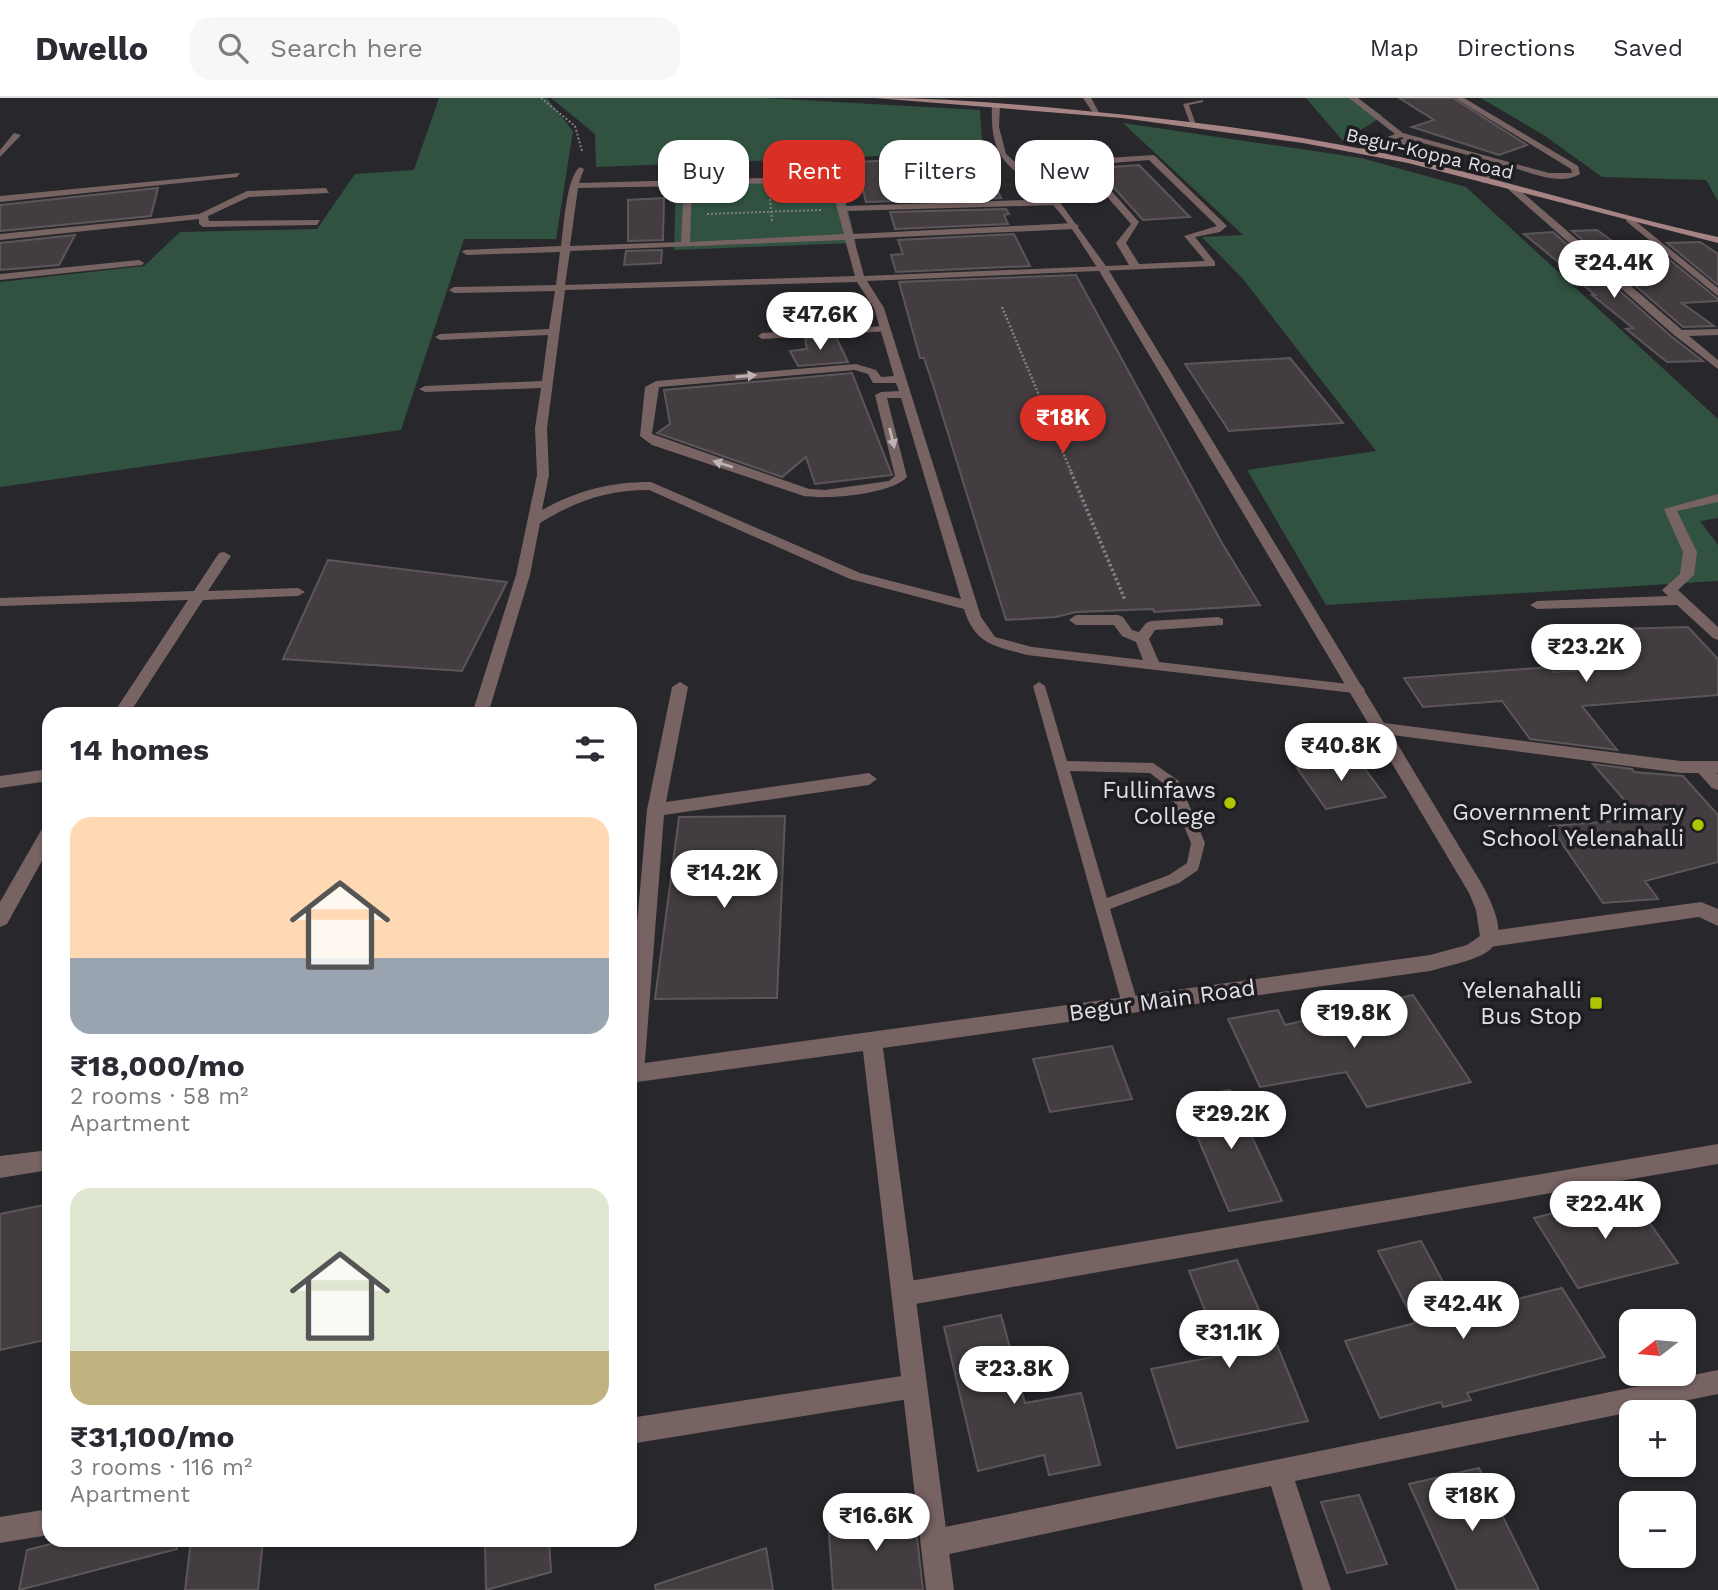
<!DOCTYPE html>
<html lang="en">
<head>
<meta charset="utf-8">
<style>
	:root { --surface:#fff; --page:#f7f7f7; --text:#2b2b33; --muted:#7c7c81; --line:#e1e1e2; --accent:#d93025 }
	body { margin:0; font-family:"Work Sans",sans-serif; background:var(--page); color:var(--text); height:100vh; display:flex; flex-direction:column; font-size:26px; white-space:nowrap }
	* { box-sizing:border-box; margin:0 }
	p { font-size:23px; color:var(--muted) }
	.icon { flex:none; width:38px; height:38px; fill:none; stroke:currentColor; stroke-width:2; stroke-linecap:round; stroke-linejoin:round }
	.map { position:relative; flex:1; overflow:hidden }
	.side { position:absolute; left:42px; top:609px; width:595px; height:840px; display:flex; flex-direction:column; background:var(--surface); border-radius:21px; box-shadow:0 2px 5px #0004 }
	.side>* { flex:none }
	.top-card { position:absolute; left:658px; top:42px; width:665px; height:63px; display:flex; gap:14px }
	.needle { width:46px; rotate:254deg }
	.controls { position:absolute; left:1619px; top:1211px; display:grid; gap:14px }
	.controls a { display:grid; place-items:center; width:77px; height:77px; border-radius:14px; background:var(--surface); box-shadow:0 2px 5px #0004; font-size:35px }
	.price { position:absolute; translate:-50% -60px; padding:0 16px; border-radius:24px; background:#fff; color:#222; font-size:23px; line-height:46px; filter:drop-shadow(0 2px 4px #0008) }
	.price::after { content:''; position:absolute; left:50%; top:42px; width:21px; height:16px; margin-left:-10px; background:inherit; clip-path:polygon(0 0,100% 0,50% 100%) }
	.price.active { background:var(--accent); color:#fff }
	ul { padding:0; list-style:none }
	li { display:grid; align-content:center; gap:14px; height:371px; padding:0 28px }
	li span { display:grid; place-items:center; height:217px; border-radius:21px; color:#555 }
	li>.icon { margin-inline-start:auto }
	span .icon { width:126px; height:126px; fill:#fffc; stroke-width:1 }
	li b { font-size:30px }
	h2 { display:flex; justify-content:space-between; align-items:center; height:84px; padding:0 28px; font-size:30px }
	.tag { padding:0 24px; border-radius:21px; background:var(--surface); box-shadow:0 2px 5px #0004; font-size:24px; line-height:63px }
	.tag.active { background:var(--accent); color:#fff }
	header { display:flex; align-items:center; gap:42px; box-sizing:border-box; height:98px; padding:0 35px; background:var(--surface); border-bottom:2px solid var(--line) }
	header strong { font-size:33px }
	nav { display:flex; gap:38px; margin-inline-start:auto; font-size:24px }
	.search { width:490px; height:63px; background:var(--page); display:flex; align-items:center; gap:18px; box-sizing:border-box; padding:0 24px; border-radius:21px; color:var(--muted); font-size:26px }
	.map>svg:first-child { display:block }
</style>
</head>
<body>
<header>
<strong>Dwello</strong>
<div class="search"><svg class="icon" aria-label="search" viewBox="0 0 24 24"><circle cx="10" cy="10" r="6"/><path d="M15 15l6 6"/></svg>Search here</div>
<nav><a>Map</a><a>Directions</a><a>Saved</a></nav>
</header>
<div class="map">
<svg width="1718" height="1492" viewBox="0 0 1718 1492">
	<rect width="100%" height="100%" fill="#28272c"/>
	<path fill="#315241" d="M439,0H547L573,33L556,141H464L401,332L0,389V184L144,168L180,134L317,131L355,76L414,72Z
		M551,0H765L980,12L983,54L596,69L595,36Z
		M1306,0H1357L1383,18L1343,43Z
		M1481,0H1718V103L1706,82L1602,79L1545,38Z
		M1123,25L1361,60L1466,89L1718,321V420L1700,423L1718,447V483L1326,507L1247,372L1376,353L1243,181L1202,139L1243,137Z
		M840,78L856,145L674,152L676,84Z"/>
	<path fill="#433d41" stroke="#5c5659" stroke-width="2" d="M1399,0H1453L1527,47L1499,57L1412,29L1434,22Z
		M982,58L1001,100L866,104L856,64Z
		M1139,67L1190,119L1143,122L1096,70Z
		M158,90L151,118L0,133V107Z
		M664,100L663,142L628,143V102Z
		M1006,111L1009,116L1004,117L1008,126L895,131L890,114Z
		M1597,132L1618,147L1650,146L1718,201V203L1682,205L1714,228L1683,229L1572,133Z
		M1553,134L1672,239L1703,263L1667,264L1626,231L1633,230L1592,197H1595L1577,182H1580L1524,136Z
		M1014,136L1030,168L896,174L891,157L903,156L898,142Z
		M75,137L59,167L0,172V145Z
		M1700,144L1718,156V187L1667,145Z
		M662,152L661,165L624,167L626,153Z
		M1076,177L1222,445L1260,507L1154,514L1153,511L1076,514L1056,519L1006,522L933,287L924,260H920L899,184Z
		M828,208L834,228L803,230L799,210Z
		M836,239L848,264L798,268L790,253L807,251L805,241Z
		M1290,260L1343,325L1229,333L1185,266Z
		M852,275L892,377L815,386L806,359L782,379L657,335L670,326L664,292Z
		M328,462L507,484L462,573L283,561Z
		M1688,529L1718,561V597L1582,608L1617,652L1530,641L1502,603L1423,609L1404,580L1551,569L1554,574L1617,570L1585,532Z
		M1355,658L1386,699L1326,711L1297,670Z
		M1593,666L1632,671L1634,674L1683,678L1718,717V764L1645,783L1658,801L1603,805L1550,728L1641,721Z
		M785,718L777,900L655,901L679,719Z
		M1413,897L1471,984L1367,1009L1346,974L1260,989L1228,921L1278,912L1285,927Z
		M1112,948L1132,1001L1050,1014L1033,961Z
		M1230,992L1282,1103L1229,1113L1181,1001Z
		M1629,1096L1678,1165L1578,1190L1534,1120Z
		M49,1106V1241L0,1252V1116Z
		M1421,1143L1460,1215L1562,1190L1605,1259L1467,1295L1471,1302L1443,1309L1441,1304L1380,1320L1345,1243L1415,1225L1378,1153Z
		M1237,1162L1275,1248L1277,1247L1308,1323L1177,1350L1151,1271L1223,1257L1189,1173Z
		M1001,1217L1025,1305L1081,1295L1100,1367L1049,1377L1044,1357L978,1373L944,1229Z
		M1479,1370L1539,1492H1457L1409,1386Z
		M1359,1397L1387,1466L1347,1475L1321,1404Z
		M914,1412L923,1492H833L828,1423Z
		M66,1442H176L177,1451L19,1492L27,1452Z
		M191,1442H263L258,1492H185Z
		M485,1442H549L551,1474L486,1492Z
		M766,1450L773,1492H656L655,1487Z"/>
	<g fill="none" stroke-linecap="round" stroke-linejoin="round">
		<path stroke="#818084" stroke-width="2" stroke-dasharray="2 2" stroke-linecap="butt" d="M541,0L575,28L582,53
			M770,101L772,123
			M707,116L821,112"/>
		<path stroke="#818084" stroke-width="2.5" stroke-dasharray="2 2" stroke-linecap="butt" d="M1002,209L1072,376"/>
		<path stroke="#818084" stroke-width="3.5" stroke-dasharray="2.5 2.5" stroke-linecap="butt" d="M1071,374L1125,502"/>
		<path fill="#786363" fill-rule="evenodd" d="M1203,2V4L1189,7L1196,27L1191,28L1183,6Z
			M886,228L889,229V233L762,241L758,238L762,235Z
			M1039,584L1045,588L1067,663L1153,665L1179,683L1205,745L1198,772L1179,785L1110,811L1138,906L1136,911L1130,913L1124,911L1122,906L1033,588ZM1070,673L1150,675L1168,689L1191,745L1187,765L1169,777L1107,800Z"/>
		<path fill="#786363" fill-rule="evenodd" d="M1083,0H1091L1101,18H1095Z
			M1349,0H1358L1403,35L1549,75H1572L1571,71L1455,0H1464L1578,68L1580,76C1559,89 1527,73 1505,67L1483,85L1480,80L1498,65L1411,42L1387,60H1381V56L1404,40L1401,39L1358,55V51L1395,36Z
			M14,35L21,37L0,59V52Z
			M1154,57L1227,128L1220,134L1195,139L1215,164V168L867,183L884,210L981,519L995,539L1032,549L1143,562L1136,544L1122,538L1114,527H1076L1069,522L1076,517H1118L1123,519L1132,532L1139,534L1146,525L1151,523L1218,519L1223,521V527L1155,532L1149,541L1159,564L1357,587L1362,588L1365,592L1362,596L1027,557C995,548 975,547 964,511L850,481L649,392C607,392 576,403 540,425L530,477L488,616H472L516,477L537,377L535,330L541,290L425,294L419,291L425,288L542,283L548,237L440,242L435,239L440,236L549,231L555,193L454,195L449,192L454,189L556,187L560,154L467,157L462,154L464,152L561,148C564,129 566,79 580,69L584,71L579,85L834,78L838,81L846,108L1056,101L1060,104L1056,107L847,113L853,136L1074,125L1079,128L1074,131L854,141L864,178L1129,167L1116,145L1131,126L1102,93L1080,96L1071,88L1039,92L1035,89L1067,83L1056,69L1060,63ZM1149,62L1217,128L1184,138L1205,163L1139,166L1126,145L1139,124L1107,88L1082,90L1064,69ZM830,84L844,136L690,144L692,87ZM684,88L681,144L570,148L578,90ZM845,142L855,178L565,187L570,153ZM857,184L874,210L894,278L881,279L876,272L856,266L656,283L645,289L640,338L652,347L804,398C826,402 892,396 907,379L887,300H901L961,501L860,475L651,384C611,384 578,392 542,412L549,377L547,330L565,192ZM855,272L868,276L873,285H896L899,293L881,294L875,297L895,378L889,383L825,392L809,391L652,336L659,289Z
			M240,75L237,79L0,104V98Z
			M1509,88H1515L1682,232L1718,231V237L1689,238L1718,262V271L1674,237L1509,92Z
			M326,90L329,95L249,99L208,118L209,123L320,122L317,127L203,129L199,126V121L0,142V136L199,116L247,93Z
			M1629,118L1718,190V198L1626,123Z
			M139,162L144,165L142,167L0,182V176Z
			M1718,396V404L1677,413L1697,454L1694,477L1678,492L1718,529V542L1713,540L1677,507L1537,511L1530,507L1537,503L1668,498L1662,492L1680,476L1683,454L1664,411Z
			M224,454L231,458L208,493L298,490L305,494L298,498L203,502L129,616H113L188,502L0,508V500L194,493L219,455Z
			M680,584L688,589L666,704L869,675L877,681L869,687L664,717L644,975L641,982L634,984L630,983V905L647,712L672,589Z
			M1702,664L1718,676V692L1712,690L1694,670Z
			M49,671V683L0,690V678Z
			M49,727V750L7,826L0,829V804L43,729Z
			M1701,804L1718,811V828L1699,819L1490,849L1483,846L1481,841L1483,836L1490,833Z
			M1718,1046V1066L904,1208L896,1204L892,1196L896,1188L904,1184Z
			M1718,1272V1296L1295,1383L1331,1492H1303L1271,1388L935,1459L925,1455L921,1445L925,1435L935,1431Z
			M915,1276L924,1279L927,1288L924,1297L915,1300L630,1346V1320Z
			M49,1411V1437L0,1445V1419Z"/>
		<path fill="#786363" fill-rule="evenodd" d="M996,5L1000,7L999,29L1006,56L1059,103L1108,171L1384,625L1681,663H1718V675H1681L1392,637L1483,788C1519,856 1488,857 1430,873L883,950L954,1492H926L863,953L630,985V967L1430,857L1467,847L1480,838L1476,812L1469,795L1098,171C1084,150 1071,127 1054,108C1017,67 989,72 992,7Z
			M49,1052V1072L0,1080V1058Z"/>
		<path fill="#a68484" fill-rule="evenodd" d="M875,0C946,0 1016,6 1086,13C1193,23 1300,36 1405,60C1510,83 1613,116 1718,139V145L1408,65L1303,45L1122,20Z"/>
	</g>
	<defs><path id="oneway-solid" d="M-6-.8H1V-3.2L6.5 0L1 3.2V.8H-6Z" transform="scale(1.75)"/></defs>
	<g fill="#bcb4b7">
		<use href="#oneway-solid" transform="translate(746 278) rotate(-5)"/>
		<use href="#oneway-solid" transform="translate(892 340) rotate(76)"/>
		<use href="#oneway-solid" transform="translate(723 366) rotate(-162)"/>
	</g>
	<g fill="#b0c502" stroke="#1e1d22" stroke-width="2.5">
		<circle cx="1230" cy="705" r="7"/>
		<circle cx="1698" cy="727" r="7"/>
		<rect x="1589" y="898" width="14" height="14" rx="3.5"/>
	</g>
	<g text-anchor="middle" stroke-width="7" stroke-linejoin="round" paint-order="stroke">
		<g font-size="19" fill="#e1e0e4" stroke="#1e1d22">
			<text transform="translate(1430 55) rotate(13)" y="7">Begur-Koppa Road</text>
		</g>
		<g font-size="23" fill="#e1e0e4" stroke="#1e1d22" text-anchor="end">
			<text x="1216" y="700">Fullinfaws<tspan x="1216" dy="26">College</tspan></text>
			<text x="1684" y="722">Government Primary<tspan x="1684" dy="26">School Yelenahalli</tspan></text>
			<text x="1582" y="900">Yelenahalli<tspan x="1582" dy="26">Bus Stop</tspan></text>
		</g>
		<g font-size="23" fill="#e1e0e4" stroke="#1e1d22">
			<text transform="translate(1162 902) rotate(-8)" y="8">Begur Main Road</text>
		</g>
	</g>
</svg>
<div class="controls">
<a><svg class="needle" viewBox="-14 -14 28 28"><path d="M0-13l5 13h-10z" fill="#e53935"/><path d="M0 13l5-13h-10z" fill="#7c7c81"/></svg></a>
<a>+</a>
<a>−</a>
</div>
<b class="price" style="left:1614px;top:202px">₹24.4K</b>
<b class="price" style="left:820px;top:254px">₹47.6K</b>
<b class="price active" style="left:1063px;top:357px">₹18K</b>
<b class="price" style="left:1586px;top:586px">₹23.2K</b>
<b class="price" style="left:1341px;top:685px">₹40.8K</b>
<b class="price" style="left:724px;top:812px">₹14.2K</b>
<b class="price" style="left:1354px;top:952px">₹19.8K</b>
<b class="price" style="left:1231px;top:1053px">₹29.2K</b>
<b class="price" style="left:1605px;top:1143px">₹22.4K</b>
<b class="price" style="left:1463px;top:1243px">₹42.4K</b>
<b class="price" style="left:1229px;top:1272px">₹31.1K</b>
<b class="price" style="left:1014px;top:1308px">₹23.8K</b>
<b class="price" style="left:1472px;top:1435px">₹18K</b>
<b class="price" style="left:876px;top:1455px">₹16.6K</b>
<div class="top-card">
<a class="tag">Buy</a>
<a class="tag active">Rent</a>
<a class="tag">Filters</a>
<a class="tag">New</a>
</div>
<section class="side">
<h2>14 homes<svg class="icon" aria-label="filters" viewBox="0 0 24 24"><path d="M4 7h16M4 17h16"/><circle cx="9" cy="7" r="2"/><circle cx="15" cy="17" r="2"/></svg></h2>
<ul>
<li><span style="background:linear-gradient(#ffd9b3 65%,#9aa5b1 0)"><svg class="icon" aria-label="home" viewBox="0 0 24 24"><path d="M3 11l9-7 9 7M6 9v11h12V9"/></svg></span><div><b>₹18,000/mo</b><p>2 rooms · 58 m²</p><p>Apartment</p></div></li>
<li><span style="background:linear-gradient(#dfe7d0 75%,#c2b280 0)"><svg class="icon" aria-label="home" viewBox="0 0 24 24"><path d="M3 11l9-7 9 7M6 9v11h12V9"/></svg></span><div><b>₹31,100/mo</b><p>3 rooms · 116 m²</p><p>Apartment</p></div></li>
</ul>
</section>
</div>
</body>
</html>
